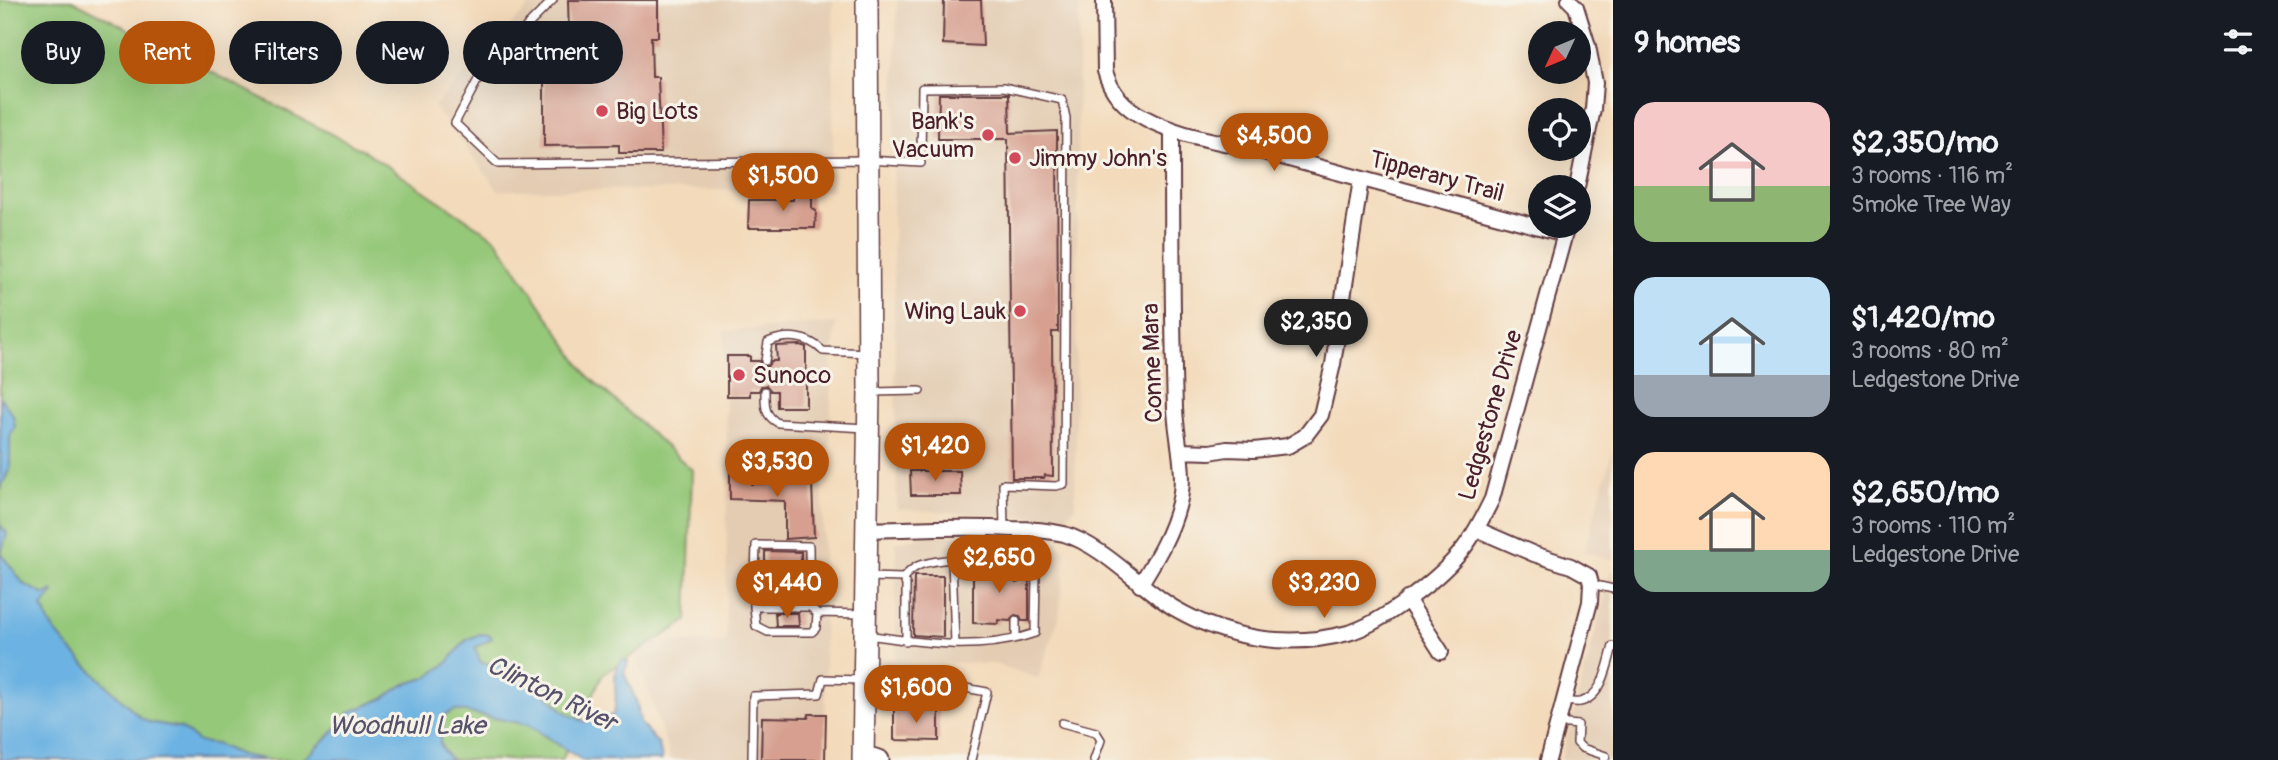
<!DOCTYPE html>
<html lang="en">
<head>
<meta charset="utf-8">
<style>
	:root { --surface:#171b24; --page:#20242c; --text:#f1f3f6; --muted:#9ea1a6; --accent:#b45309 }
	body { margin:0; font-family:Pangolin,sans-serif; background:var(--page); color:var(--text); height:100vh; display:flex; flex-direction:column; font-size:26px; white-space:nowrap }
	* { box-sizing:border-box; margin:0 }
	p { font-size:23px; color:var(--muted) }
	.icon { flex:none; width:38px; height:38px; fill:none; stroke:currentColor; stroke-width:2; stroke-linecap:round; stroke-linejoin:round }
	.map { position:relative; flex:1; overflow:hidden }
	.details { display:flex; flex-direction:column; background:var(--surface); width:665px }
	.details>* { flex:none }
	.banner { position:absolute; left:21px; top:21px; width:665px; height:63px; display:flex; gap:14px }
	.needle { width:46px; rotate:226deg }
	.tools { position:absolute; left:1528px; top:21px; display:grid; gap:14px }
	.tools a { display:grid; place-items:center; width:63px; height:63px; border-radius:50%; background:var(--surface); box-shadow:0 7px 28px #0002; font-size:35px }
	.price { position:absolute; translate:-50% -60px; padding:0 16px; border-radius:24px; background:var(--accent); color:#fff; font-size:23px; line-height:46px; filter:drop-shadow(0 2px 4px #0008) }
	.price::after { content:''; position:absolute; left:50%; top:42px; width:21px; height:16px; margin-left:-10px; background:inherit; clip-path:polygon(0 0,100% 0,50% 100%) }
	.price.on { background:#222; color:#fff }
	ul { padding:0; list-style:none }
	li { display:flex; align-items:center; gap:21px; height:175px; padding:0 21px }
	li span { display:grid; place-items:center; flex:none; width:196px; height:140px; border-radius:21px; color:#555 }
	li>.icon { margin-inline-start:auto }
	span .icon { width:84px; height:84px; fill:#fffc; stroke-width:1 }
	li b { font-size:30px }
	h2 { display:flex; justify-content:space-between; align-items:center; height:84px; padding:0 21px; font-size:30px }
	.pill { padding:0 24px; border-radius:32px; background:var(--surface); box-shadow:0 7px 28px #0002; font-size:24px; line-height:63px }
	.pill.on { background:var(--accent); color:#fff }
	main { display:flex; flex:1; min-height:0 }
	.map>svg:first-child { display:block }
</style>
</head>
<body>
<main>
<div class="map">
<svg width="1613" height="760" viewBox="0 0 1613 760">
	<rect width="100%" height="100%" fill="#f7f3e8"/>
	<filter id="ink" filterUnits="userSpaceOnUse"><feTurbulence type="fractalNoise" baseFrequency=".0143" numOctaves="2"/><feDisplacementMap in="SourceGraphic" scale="14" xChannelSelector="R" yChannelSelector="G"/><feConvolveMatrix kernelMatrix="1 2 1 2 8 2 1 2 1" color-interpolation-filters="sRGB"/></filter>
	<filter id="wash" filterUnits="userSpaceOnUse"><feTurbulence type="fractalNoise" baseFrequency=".00686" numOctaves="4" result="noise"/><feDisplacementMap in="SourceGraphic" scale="28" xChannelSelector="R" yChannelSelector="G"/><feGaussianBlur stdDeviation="1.57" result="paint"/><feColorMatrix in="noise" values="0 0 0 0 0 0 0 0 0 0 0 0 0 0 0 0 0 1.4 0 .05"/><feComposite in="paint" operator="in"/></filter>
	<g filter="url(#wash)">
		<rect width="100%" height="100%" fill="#f3daba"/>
		<path fill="#e3ccb2" d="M535,0H833V190H498L434,106Z
			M897,0H1079L1075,508L1063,519L897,509L893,213Z
			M836,323L832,362L830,452L822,453L826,760H671L636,654L653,643L726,642L727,453L724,331Z
			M1613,449V560L1584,552Z
			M936,534L1053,541L1066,551L1059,618L1038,678L995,664L896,660V542Z
			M1613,564V760H1561Z"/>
		<path fill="#95c879" stroke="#707452" stroke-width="2" d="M0,0H72L366,152L496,239L587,375L692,470L687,621L603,674L562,760H0Z"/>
		<path fill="#6cb2e2" stroke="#5b6886" stroke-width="2" d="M0,397L13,415L15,427L10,436V468L0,490Z
			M0,525L7,533L1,554L24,584L45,595L53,591L54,593L42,607C47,613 47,620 51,626C77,660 110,687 140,717L149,722L181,728L199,742L216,744L241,755L268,760H0Z
			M480,634L490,635L492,638L475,648L481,663L516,665L566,713L585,722L613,715C621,698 608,673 622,660H626L628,662L624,673L637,703L640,723L659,745L662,760H582L528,725L455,710L443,716C446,742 430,735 451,760H303L329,736L350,712L384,698L403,685L428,677L448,662L466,640Z"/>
		<g id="blocks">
			<path fill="#d69f8f" d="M568,0H658V37H651L652,77H658L661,153H619V145L544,146V64H509L508,53L511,50L522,51V40L525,37H569Z
				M944,0H981L983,46L943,44Z
				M939,94H1009L1010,133L1057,131L1058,332H1052L1053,476L1045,475L1044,478H1012L1008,139H938Z
				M794,194L812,195V208L816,211L815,228H748L749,200H793Z
				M800,345L806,347V407H777V391H771L766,385L761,386L759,391H750V396H727V356H750V361H759L762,366L767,367L771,361H777L776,346Z
				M730,463H751V484L812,483L814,537L785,539V501L730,499Z
				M910,471H960L961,495H911Z
				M765,551L801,552V600H765Z
				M973,565H1009V576L1016,583L1020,582L1023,577H1029V621H1022L1020,616L1015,615L1010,621L998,620V624L973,623Z
				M914,576H943V637L913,635Z
				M775,613H798L799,626H776Z
				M894,708L939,709V741L894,740Z
				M809,714H826L825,760H761L762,717L808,718Z"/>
		</g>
	</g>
	<g filter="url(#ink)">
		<use href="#blocks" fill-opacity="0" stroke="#633b40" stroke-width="2"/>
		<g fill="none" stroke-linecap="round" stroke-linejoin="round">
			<g stroke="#633b40" stroke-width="10">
				<path id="lane" d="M553,0L483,70L455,123L498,164L867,160L921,163
					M921,157L922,88L1004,87L1062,100L1066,118L1064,484L1056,486L1003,484L1004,528
					M765,361L768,342C788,334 808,336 823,351L868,353
					M765,391C765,406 764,415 778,423L866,428
					M872,392L920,391
					M952,560L955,644
					M1017,577L1018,561
					M903,578L906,585V642
					M1591,584L1613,589
					M754,607L756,626L768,632H812L816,628L817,613
					M810,607L809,546L756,545L754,607H810L817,613L864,614
					M867,635C923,643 981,652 1035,633L1036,572C1027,566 1018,559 1007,558C989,555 936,559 920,565C912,568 908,573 903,578L868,577
					M1016,637V621
					M866,697L896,699L920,686L943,684L987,692L971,760
					M1563,701C1568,701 1576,703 1580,702C1603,697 1608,664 1613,646
					M1062,723L1096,732L1101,740L1094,760
					M1558,723L1578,725L1577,743L1582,748L1606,756L1604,760
					M752,760L753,696L819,694L823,679L862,680"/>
			</g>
			<g stroke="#633b40" stroke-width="18">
				<path id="street" d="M1104,0L1105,71C1111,93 1125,108 1145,118C1182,138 1227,142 1267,153C1366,180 1466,207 1565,234
					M1569,0L1576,7L1588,46L1595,83L1593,109L1577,187
					M1180,451L1210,452L1227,449L1254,450L1288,446L1305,436L1321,415L1333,364L1361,179
					M1476,529L1534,554L1571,566L1589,576L1591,584L1590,602L1548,760
					M868,530C915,529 963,526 1011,529C1029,529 1047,530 1064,534C1104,546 1138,586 1174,608C1227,639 1288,649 1348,633C1381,624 1442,577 1463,549C1475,534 1483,517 1492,499L1567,226
					M1140,585C1156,559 1172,533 1179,503C1187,472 1176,439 1175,408C1172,315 1172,222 1172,129
					M1407,599L1441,652"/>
			</g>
			<g stroke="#633b40" stroke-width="23">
				<path id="secondary" d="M864,756L879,760"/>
			</g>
			<g stroke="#633b40" stroke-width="24">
				<path id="primary" d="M863,760L869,392L867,0"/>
			</g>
			<use href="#lane" stroke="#fff" stroke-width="7"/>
			<use href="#street" stroke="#fff" stroke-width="14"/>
			<use href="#secondary" stroke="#fff" stroke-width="19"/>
			<use href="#primary" stroke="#fff" stroke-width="21"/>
		</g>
	</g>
	<g fill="#d1495b" stroke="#f7f3e8" stroke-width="2.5">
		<circle cx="602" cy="111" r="7"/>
		<circle cx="988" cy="135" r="7"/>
		<circle cx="1015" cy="158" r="7"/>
		<circle cx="1020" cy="311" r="7"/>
		<circle cx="739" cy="375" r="7"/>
	</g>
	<g text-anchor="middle" stroke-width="6" stroke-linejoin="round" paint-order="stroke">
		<g font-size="24" fill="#4a1f2b" stroke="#f7f3e8" text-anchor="start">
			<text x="616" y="119">Big Lots</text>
			<text x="974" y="129" text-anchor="end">Bank's<tspan x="974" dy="28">Vacuum</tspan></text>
			<text x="1029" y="166">Jimmy John's</text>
			<text x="1006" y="319" text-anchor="end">Wing Lauk</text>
			<text x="753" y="383">Sunoco</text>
		</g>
		<g font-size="24" fill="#4a1f2b" stroke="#f7f3e8">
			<text transform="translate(1437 176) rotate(15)" y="8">Tipperary Trail</text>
			<text transform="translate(1152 363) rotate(-92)" y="8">Conne Mara</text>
			<text transform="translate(1490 415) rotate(-74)" y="8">Ledgestone Drive</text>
		</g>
		<g font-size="26" font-style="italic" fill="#56526b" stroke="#f7f3e8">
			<text transform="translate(552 693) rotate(26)" y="9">Clinton River</text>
			<text x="407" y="734">Woodhull Lake</text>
		</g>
	</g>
</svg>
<div class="tools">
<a><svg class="needle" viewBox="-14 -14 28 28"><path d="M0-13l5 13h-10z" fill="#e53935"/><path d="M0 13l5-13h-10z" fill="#9ea1a6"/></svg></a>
<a><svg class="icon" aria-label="locate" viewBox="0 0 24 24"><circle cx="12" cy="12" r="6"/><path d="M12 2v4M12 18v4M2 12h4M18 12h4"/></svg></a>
<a><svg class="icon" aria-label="layers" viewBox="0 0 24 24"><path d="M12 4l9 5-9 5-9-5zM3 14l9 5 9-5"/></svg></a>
</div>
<b class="price" style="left:1274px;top:173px">$4,500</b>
<b class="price" style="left:783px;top:213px">$1,500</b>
<b class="price on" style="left:1316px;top:359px">$2,350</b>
<b class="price" style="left:935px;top:483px">$1,420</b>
<b class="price" style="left:777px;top:499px">$3,530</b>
<b class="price" style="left:999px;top:595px">$2,650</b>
<b class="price" style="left:787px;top:620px">$1,440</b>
<b class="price" style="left:1324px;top:620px">$3,230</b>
<b class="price" style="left:916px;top:725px">$1,600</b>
<div class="banner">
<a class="pill">Buy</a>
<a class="pill on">Rent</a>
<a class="pill">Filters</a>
<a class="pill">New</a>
<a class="pill">Apartment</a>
</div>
</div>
<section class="details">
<h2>9 homes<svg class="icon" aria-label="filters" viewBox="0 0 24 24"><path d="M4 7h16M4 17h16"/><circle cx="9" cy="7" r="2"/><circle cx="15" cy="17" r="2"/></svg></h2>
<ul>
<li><span style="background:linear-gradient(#f6c9c9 60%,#8fb573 0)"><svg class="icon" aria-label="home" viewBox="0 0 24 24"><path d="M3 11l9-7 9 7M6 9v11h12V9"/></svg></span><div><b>$2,350/mo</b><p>3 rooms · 116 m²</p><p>Smoke Tree Way</p></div></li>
<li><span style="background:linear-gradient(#bfe0f5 70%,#9aa5b1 0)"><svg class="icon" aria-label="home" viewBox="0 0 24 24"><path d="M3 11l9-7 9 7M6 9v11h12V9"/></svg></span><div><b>$1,420/mo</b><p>3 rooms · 80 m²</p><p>Ledgestone Drive</p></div></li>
<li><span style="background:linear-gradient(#ffd9b3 70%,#7fa58c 0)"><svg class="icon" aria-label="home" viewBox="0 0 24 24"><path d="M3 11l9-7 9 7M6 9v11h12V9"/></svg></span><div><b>$2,650/mo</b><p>3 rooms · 110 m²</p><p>Ledgestone Drive</p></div></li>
</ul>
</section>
</main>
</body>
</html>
